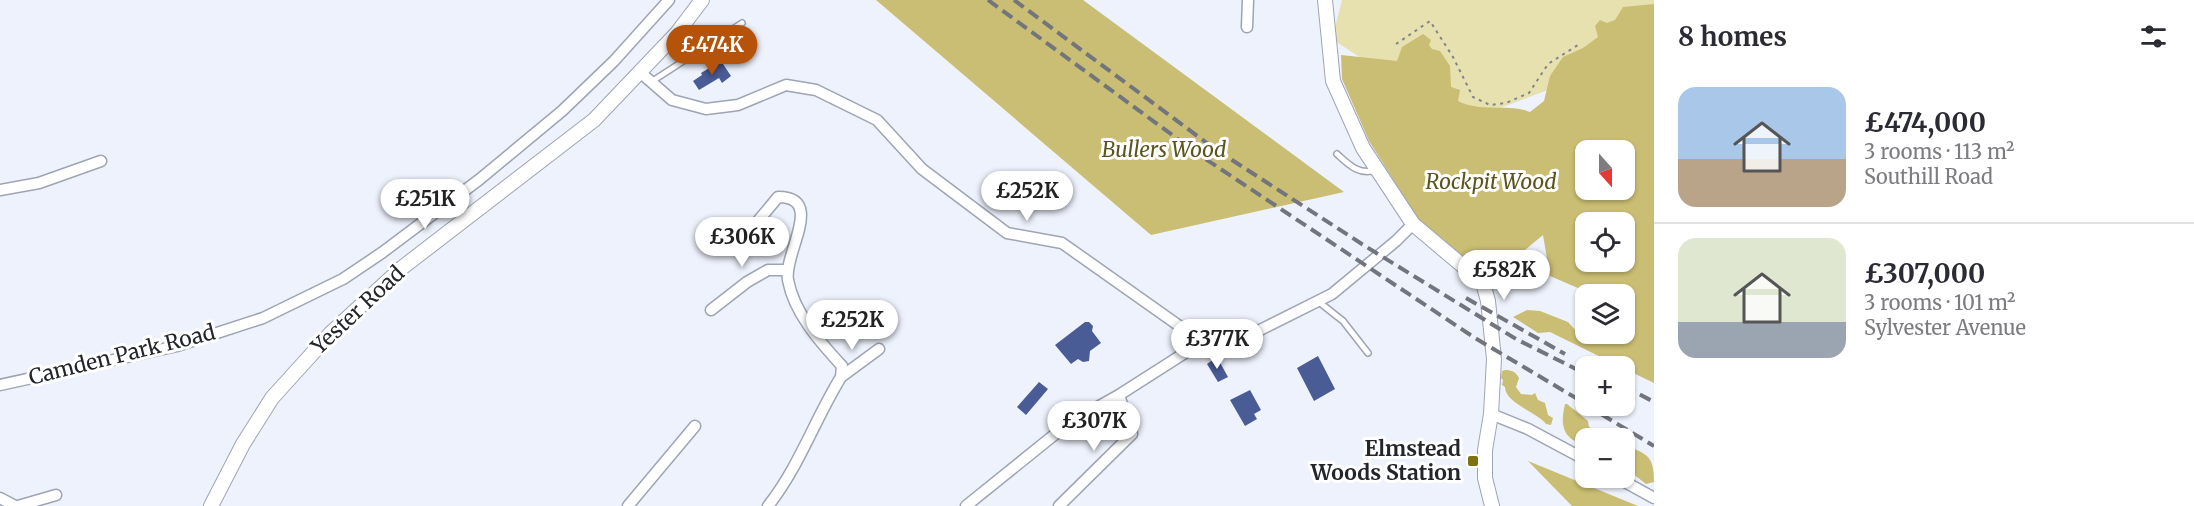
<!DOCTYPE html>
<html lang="en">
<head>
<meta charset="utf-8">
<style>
	:root { --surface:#fff; --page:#f2f2f3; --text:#2b2b33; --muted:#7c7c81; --line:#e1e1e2; --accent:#b45309 }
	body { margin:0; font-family:Merriweather,serif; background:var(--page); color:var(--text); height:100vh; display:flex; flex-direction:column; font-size:22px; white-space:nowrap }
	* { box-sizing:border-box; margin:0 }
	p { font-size:20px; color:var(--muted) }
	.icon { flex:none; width:33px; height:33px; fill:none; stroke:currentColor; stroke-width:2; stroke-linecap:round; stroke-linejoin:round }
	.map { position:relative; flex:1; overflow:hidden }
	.side { display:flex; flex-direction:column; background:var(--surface); width:540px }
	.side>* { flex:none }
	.needle { width:39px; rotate:159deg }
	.buttons { position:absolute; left:1575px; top:140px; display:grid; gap:12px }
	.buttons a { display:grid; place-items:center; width:60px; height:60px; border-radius:12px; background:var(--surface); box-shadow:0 2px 4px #0004; font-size:30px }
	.price { position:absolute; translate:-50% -51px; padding:0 14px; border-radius:21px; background:#fff; color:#222; font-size:20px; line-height:39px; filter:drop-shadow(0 2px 3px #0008) }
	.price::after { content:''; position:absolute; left:50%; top:36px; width:18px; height:14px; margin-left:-9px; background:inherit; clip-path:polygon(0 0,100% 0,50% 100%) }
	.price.active { background:var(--accent); color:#fff }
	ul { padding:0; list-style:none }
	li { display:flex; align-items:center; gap:18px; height:150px; padding:0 24px }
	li+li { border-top:2px solid var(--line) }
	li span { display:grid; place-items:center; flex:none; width:168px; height:120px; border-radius:18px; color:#555 }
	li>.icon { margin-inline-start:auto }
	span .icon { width:72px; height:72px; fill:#fffc; stroke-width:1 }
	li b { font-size:26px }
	h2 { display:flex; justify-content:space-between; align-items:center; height:72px; padding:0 24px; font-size:26px }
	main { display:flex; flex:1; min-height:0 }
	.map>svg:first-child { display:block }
</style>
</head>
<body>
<main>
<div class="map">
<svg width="1654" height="506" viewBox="0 0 1654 506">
	<rect width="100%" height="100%" fill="#eef2fc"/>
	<path fill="#e7e1b0" d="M1342,0H1654V50L1460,123L1332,39Z"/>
	<path fill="#c9be73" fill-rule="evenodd" d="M876,0H1083L1344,192L1151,235Z
		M1654,4V383L1625,369L1624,366H1619L1550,332L1538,333L1513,317L1527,310L1540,311L1568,322L1578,333L1601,336L1602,333H1624V294H1592L1550,276L1543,235L1490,279L1418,219L1369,141L1342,79L1341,55L1397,61L1402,47L1423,34L1431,40L1429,45L1432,49L1440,51L1450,66L1451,87L1460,90L1458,101C1482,113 1508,103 1530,112L1544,101L1550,76L1563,57L1583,48L1598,37L1595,26L1600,20L1607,23L1615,20L1623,7ZM1586,150H1624V189H1586ZM1586,222H1624V261H1586Z
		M1505,370C1512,370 1516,372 1519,378L1516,387L1521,394L1532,395L1535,393L1538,400L1545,403L1548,415L1553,418L1551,425L1546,424C1538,413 1505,403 1505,387L1502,385L1503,380L1501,378L1502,371Z
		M1565,404H1567L1588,421L1589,427L1600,434H1609L1612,438H1586L1585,447C1582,443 1578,442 1573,440C1560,432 1562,417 1565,404Z
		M1625,446C1648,453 1654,457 1654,482L1646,484C1629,470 1624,471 1625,446Z
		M1528,461L1638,506H1572Z"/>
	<path fill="#4a5c96" d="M721,61L731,76L722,83L719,78L699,90L693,81L702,75L701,73Z
		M1085,322H1089L1093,326L1092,331L1101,343L1090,351L1089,361L1083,362L1078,359L1071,364L1055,345Z
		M1318,356L1335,389L1314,401L1297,368Z
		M1217,357L1228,377L1218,382L1207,364Z
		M1039,382L1048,389L1026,415L1017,407Z
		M1250,390L1261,410L1254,414L1257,419L1245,426L1230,400Z"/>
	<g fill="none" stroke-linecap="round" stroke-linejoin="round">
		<g stroke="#9ea4b4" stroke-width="8">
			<path id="service" d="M651,82L742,23
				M1337,154C1348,164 1359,176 1376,170
				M1319,302L1343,321L1368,353"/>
		</g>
		<g stroke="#9ea4b4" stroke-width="13">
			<path id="minor" d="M1247,27L1248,0
				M641,73L672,100L706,109L738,105L786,85L816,90L877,120L922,169L1007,233L1062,243L1202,342L1260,330L1332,294L1396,241L1413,224
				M0,190L39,183L101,161
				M758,221L778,197C826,197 783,254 788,280C794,313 820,342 842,366L841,377C815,419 799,467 768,506
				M711,310L747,282L768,270H788
				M841,377L879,349
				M0,385L177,346L263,318L343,279L383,252L480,179L562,111L614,61L669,0
				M1491,414L1528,429L1586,460
				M1616,477L1654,498
				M0,498L15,506
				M18,506L56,495
				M628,506L695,426
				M966,506L1069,423L1119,395L1202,342
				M1059,506L1132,434L1119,395"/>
		</g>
		<g stroke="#9ea4b4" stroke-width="16">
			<path id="tertiary" d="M1325,0L1333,81L1363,148L1413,224L1483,283L1488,301L1494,359L1491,414L1485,450V478L1492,506
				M211,506L243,444L272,398L330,334L403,267L594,120L677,33L702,0"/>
		</g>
		<path stroke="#81848c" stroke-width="2" stroke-dasharray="3 4.5" stroke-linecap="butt" d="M1396,44L1430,21L1453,57L1473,97L1490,105L1506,103L1529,93L1548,64L1578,45"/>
		<use href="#service" stroke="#fff" stroke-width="5"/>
		<use href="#minor" stroke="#fff" stroke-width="10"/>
		<use href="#tertiary" stroke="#fff" stroke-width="14"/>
		<path stroke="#72757d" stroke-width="4" stroke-dasharray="12 6" stroke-linecap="butt" d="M988,0L1201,156L1475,338L1586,404
			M1014,0L1215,149L1365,246L1516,339L1586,374
			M1466,298L1565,354
			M1624,386L1654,402
			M1586,405L1654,446"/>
	</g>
	<rect fill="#7e7212" stroke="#fff" stroke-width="2" x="1467" y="455" width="12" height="12" rx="3"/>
	<g text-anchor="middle" stroke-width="6" stroke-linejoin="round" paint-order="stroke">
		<g font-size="21" font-style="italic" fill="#5c541c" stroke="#fff">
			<text x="1164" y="157">Bullers Wood</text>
			<text x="1491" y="189">Rockpit Wood</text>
		</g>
		<g font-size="21" fill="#22252b" stroke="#fff">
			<text transform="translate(358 310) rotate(-43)" y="7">Yester Road</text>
			<text transform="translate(122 355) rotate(-14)" y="7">Camden Park Road</text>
		</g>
		<g font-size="21" font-weight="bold" fill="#22252b" stroke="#fff" text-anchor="end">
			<text x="1461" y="456">Elmstead<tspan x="1461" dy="24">Woods Station</tspan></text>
		</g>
	</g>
</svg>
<div class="buttons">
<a><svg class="needle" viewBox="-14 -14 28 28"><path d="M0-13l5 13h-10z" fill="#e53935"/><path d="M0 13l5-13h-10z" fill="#7c7c81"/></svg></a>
<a><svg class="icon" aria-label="locate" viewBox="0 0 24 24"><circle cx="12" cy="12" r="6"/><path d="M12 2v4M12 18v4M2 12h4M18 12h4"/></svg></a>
<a><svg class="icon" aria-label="layers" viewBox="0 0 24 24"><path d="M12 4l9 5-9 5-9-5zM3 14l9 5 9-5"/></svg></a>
<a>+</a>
<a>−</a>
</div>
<b class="price active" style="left:712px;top:76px">£474K</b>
<b class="price" style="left:1027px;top:222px">£252K</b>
<b class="price" style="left:425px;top:230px">£251K</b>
<b class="price" style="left:742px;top:268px">£306K</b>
<b class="price" style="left:1504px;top:301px">£582K</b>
<b class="price" style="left:852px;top:351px">£252K</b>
<b class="price" style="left:1217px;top:370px">£377K</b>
<b class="price" style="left:1094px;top:452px">£307K</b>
</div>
<section class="side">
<h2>8 homes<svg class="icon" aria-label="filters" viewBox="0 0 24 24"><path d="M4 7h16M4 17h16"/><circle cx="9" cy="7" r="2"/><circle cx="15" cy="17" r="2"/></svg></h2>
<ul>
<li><span style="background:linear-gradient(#a9c7e8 60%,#b9a48a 0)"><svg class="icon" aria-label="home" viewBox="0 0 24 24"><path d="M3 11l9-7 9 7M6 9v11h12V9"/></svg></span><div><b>£474,000</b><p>3 rooms · 113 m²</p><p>Southill Road</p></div></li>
<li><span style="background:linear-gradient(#dfe7d0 70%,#9aa5b1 0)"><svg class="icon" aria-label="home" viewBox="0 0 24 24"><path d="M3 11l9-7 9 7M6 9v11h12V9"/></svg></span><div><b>£307,000</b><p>3 rooms · 101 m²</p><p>Sylvester Avenue</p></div></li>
</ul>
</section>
</main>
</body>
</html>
